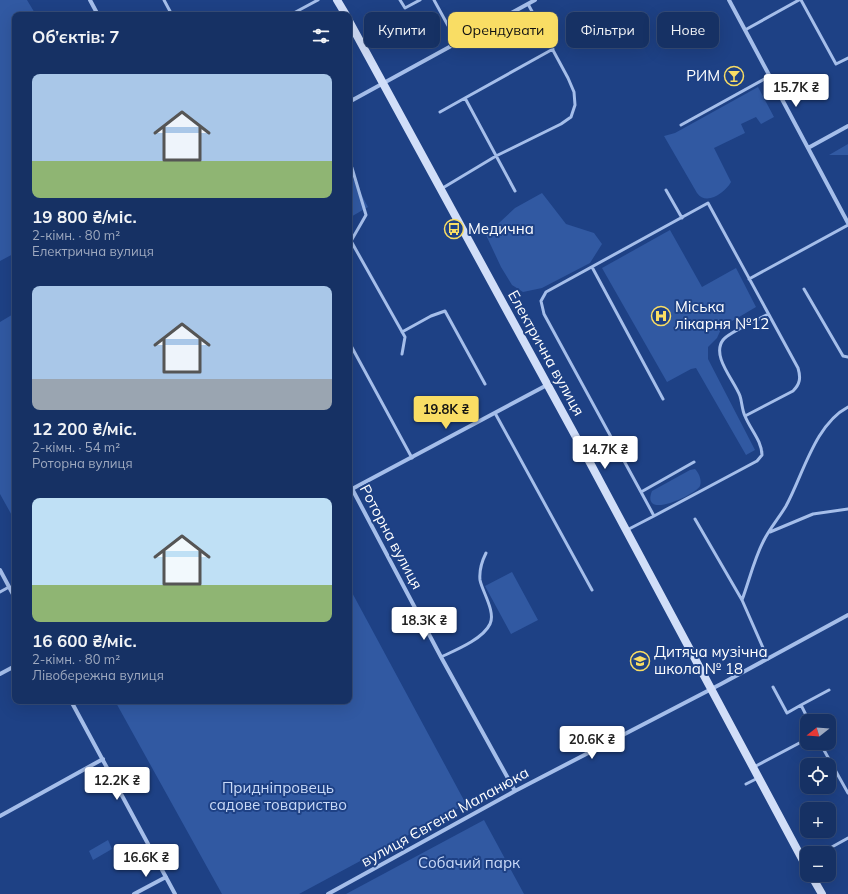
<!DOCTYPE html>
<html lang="uk">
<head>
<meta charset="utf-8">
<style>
	:root { --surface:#163164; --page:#1f396a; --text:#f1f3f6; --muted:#9ea9bf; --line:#354c78; --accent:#f9dd64 }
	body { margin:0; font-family:Mulish,sans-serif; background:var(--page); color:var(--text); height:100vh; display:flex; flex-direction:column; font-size:15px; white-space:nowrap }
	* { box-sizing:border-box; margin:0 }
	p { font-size:13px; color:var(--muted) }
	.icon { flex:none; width:22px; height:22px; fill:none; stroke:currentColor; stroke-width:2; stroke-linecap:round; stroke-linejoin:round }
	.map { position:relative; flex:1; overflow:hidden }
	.panel { position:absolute; left:12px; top:12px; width:340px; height:692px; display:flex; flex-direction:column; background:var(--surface); border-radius:8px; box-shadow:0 4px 16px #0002,0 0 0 1px var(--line) }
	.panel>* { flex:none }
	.hud { position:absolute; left:364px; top:12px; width:380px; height:36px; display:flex; gap:8px }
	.needle { width:26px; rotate:253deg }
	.controls { position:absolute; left:800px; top:714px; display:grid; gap:8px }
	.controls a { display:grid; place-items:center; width:36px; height:36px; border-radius:8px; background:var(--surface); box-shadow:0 4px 16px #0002,0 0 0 1px var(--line); font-size:20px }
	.price { position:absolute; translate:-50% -34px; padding:0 9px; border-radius:4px; background:#fff; color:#222; font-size:13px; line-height:26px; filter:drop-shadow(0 1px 2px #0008) }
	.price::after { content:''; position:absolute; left:50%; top:24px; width:12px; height:9px; margin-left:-6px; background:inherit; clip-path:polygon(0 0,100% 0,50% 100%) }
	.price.active { background:var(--accent); color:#111 }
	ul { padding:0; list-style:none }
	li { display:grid; align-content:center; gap:8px; height:212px; padding:0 20px }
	li span { display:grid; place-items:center; height:124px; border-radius:8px; color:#555 }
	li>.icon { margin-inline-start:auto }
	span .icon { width:72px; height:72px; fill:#fffc; stroke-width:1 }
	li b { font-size:17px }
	h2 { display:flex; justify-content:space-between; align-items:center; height:48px; padding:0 20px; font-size:17px }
	.pill { padding:0 14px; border-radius:8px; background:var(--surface); box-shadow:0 4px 16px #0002,0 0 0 1px var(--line); font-size:14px; line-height:36px }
	.pill.active { background:var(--accent); color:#111 }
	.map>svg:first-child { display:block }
</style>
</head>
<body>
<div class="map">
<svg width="848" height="894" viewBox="0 0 848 894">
	<rect width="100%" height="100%" fill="#1e4185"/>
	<path fill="#3159a2" d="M0,0H27L36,15H15V253L0,261Z
		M758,87L774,117L761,124L756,117L741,124L745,133L714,148L731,182C725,193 706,206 697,193L664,136L675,133Z
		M848,144V155H829Z
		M352,177L368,207L349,218V178Z
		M542,193L566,224L594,233L602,244L590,263L542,288L523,292L512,285L501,267L486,235L515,208Z
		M670,230L702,287L736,268L756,307L722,327L717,338L708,347V359L755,450L746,455L696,368L691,369L667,382L602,268Z
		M15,313V521L0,494V322Z
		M695,469C699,473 702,480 700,486C695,495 640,521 652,491L690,470Z
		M512,572L538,620L511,634L485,586Z
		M349,587L466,804L299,894H222L115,701H349Z
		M484,820L524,894H346Z
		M108,840L112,849L93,860L89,851Z"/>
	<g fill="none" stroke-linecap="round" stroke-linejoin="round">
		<path stroke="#a5beea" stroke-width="3" d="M164,0L172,15
			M400,0L405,8L420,0
			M434,0L457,42
			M801,0L836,64L848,58
			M290,15L318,0
			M745,30L799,0
			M440,112L465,98
			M681,125L770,76
			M349,162L352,168L366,215L351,241L405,337L402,354
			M441,189L496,156L561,124L571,117L575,105L574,92L568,78L528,4
			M666,190L682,218
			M515,191L465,98L553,49
			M592,267L663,399
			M749,279L848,225
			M804,289L843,356L848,357
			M402,332L431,316L445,311L485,384
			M349,342L412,458
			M495,413L592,590
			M694,462L641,492L544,314L541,301L546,292L708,203L798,368C801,378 800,384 793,391L745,416
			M654,516L757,461L762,455C762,441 750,429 745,416C742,410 742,402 740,396C734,380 711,356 723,340C729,332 758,320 768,314
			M695,519L742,600L768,659
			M627,530L654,516L641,492
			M770,532L813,514L848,509
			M0,592L9,587
			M742,600C749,581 754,560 763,542C769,529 779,518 786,506C803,475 815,424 848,407
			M441,657C456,650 483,639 490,624C496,612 482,591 480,580C479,570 482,561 486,553
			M773,687L787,713L801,705
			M809,721L801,705L829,690
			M820,743L848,793
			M754,767L807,739
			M746,784L758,778
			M821,853L848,838"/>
		<path stroke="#a5beea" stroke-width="4" d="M90,0L98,15
			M729,0L848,223
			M349,102L535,0
			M808,148L848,126
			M349,483L441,657L515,791
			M352,489L547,385
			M0,570L15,598
			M0,674L15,666
			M71,701L175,894
			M0,816L103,759
			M134,894L166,877
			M328,894L515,791L721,684L848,615"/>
		<path stroke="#d1def8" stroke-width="8" d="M337,0L346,15
			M349,21L588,459L807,868
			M811,875L822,894"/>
	</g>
	<defs>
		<g id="bar-ring" transform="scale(1)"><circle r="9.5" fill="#1e4185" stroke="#f9dd64" stroke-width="1.5"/><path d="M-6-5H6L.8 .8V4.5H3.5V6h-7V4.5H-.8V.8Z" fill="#f9dd64"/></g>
		<g id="bus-ring" transform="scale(1)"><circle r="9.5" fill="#1e4185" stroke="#f9dd64" stroke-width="1.5"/><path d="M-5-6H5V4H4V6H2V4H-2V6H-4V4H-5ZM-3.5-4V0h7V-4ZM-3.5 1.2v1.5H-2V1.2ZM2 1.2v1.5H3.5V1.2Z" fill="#f9dd64"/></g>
		<g id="hospital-ring" transform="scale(1)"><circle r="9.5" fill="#1e4185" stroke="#f9dd64" stroke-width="1.5"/><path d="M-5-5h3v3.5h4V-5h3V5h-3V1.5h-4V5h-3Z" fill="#f9dd64"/></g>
		<g id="school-ring" transform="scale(1)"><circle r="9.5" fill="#1e4185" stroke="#f9dd64" stroke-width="1.5"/><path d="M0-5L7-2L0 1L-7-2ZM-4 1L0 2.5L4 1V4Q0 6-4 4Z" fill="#f9dd64"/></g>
	</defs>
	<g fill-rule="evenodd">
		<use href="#bar-ring" x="734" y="76"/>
		<use href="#bus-ring" x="454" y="229"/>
		<use href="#hospital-ring" x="661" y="316"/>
		<use href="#school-ring" x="640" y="661"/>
	</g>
	<g text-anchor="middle" stroke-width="4" stroke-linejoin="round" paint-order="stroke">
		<g font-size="15" fill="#fff" stroke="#1e4185" text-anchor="start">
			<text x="720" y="81" text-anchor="end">РИМ</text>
			<text x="468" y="234">Медична</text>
			<text x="675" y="312">Міська<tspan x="675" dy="17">лікарня №12</tspan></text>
			<text x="654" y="657">Дитяча музічна<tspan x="654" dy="17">школа № 18</tspan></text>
		</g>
		<g font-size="15" fill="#fff" stroke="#1e4185">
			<text transform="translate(546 353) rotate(61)" y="5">Електрична вулиця</text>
			<text transform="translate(391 537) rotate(62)" y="5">Роторна вулиця</text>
			<text transform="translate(445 817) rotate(-29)" y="5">вулиця Євгена Маланюка</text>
		</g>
		<g font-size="15" fill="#cadaf8" stroke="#1e4185">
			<text x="278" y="793">Придніпровець<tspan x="278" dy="17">садове товариство</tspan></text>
			<text x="469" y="868">Собачий парк</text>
		</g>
	</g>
</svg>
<div class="controls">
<a><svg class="needle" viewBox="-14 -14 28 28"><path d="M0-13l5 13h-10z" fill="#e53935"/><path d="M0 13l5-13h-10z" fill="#9ea9bf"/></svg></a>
<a><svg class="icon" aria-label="locate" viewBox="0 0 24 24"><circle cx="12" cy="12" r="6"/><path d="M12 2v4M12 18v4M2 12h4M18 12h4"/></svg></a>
<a>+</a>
<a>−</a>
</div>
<b class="price" style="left:796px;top:108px">15.7K ₴</b>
<b class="price active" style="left:446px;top:430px">19.8K ₴</b>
<b class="price" style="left:605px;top:470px">14.7K ₴</b>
<b class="price" style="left:424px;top:641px">18.3K ₴</b>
<b class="price" style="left:592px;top:760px">20.6K ₴</b>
<b class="price" style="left:117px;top:801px">12.2K ₴</b>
<b class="price" style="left:146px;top:878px">16.6K ₴</b>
<div class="hud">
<a class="pill">Купити</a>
<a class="pill active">Орендувати</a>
<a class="pill">Фільтри</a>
<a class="pill">Нове</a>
</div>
<section class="panel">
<h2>Об’єктів: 7<svg class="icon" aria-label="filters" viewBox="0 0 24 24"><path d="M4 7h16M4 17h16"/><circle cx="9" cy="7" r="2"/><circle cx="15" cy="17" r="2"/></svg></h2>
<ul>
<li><span style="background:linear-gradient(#a9c7e8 70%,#8fb573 0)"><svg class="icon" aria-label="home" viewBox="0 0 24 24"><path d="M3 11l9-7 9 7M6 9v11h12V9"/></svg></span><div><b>19 800 ₴/міс.</b><p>2-кімн. · 80 m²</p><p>Електрична вулиця</p></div></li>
<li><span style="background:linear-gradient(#a9c7e8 75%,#9aa5b1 0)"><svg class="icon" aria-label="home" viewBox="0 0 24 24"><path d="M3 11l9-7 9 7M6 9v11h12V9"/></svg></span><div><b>12 200 ₴/міс.</b><p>2-кімн. · 54 m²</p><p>Роторна вулиця</p></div></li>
<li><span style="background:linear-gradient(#bfe0f5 70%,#8fb573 0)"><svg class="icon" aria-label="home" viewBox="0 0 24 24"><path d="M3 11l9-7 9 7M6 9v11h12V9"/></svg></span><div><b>16 600 ₴/міс.</b><p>2-кімн. · 80 m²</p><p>Лівобережна вулиця</p></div></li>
</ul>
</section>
</div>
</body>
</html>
